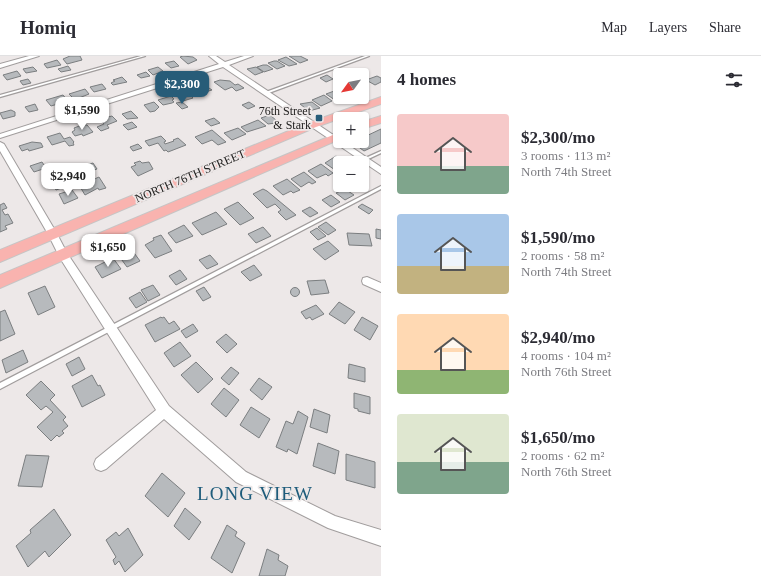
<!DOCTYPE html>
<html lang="en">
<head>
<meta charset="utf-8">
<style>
	:root { --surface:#fff; --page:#f2f2f3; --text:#2b2b33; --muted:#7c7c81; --line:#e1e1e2; --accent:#275c78 }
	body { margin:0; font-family:Georgia,serif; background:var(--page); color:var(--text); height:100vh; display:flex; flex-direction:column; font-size:15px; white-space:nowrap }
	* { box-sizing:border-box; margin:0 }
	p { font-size:13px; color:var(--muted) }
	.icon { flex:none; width:22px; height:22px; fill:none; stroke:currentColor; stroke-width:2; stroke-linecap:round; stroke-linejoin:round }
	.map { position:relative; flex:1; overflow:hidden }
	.panel { display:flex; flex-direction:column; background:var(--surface); width:380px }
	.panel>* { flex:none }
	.needle { width:26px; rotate:237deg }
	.tools { position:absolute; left:333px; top:12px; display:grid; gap:8px }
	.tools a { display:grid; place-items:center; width:36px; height:36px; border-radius:4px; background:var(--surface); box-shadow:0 1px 3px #0004; font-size:20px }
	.price { position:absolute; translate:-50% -34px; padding:0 9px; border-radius:8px; background:#fff; color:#222; font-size:13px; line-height:26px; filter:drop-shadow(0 1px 2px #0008) }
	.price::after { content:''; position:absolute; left:50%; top:24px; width:12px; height:9px; margin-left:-6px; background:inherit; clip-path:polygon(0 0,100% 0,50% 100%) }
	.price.active { background:var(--accent); color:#fff }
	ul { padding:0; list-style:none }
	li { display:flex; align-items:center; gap:12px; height:100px; padding:0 16px }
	li span { display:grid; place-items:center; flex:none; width:112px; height:80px; border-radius:4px; color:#555 }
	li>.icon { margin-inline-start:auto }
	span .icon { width:48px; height:48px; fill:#fffc; stroke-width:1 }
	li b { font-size:17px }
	h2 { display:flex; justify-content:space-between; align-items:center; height:48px; padding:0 16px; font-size:17px }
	header { display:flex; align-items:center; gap:24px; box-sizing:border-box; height:56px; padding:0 20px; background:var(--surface); border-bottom:1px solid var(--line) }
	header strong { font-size:19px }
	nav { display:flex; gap:22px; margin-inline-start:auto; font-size:14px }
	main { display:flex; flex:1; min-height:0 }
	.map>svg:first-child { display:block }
</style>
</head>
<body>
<header>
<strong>Homiq</strong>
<nav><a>Map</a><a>Layers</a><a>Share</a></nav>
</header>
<main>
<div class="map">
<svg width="381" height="520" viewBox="0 0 381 520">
	<rect width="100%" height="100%" fill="#ede8e8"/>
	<path fill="#b7babd" stroke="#7b7e80" d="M70,0H80L82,4L67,8L63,3Z
		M183,0L193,1L197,4L188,8L180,1Z
		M289,0H300L308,4L300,7Z
		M286,1L297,8L289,10L278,4Z
		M57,4L61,9L47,12L44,8Z
		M174,5L179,10L171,12L165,7Z
		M274,5H277L285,10L277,13L268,7Z
		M263,9H267L273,13L264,16L257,11Z
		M68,10L71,14L61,16L58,13Z
		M33,11L37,15L26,17L23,13Z
		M158,11L163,15L153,19L148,14Z
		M256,11L263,16L255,19L247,13Z
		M340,14L347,18L340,20L333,16Z
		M17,15L21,20L7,24L3,19Z
		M146,16L150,20L141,22L137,19Z
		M327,19L333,23L326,26L320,22Z
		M377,20L381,22V26L375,29L366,24Z
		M122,21L127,26L113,29L111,27L115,25L113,24Z
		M28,23L31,27L23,29L20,25Z
		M220,24L230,25L235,29L238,28L244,32L236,35L232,31L225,34L214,26Z
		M102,28L106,33L94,36L90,31Z
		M202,30H206L212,34L201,37L195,32Z
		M85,33L89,38L79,42H73L69,38Z
		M337,34L340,36V41H342L335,44L326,38Z
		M186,35L193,42L183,45L176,39Z
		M63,39L68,45L51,50L46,44Z
		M324,39L332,45L321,50L312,44Z
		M171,40L174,43L172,44L174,46L172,47L163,49L158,44Z
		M154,46L159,51L155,55L150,56L144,49Z
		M182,46L188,51L182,53L176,47Z
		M249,46L255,50L248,53L242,49Z
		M312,46L320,52L309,55L300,48Z
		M35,48L38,54L29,56L25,51Z
		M11,54L15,56V60L3,63L0,57Z
		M131,55L138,62L127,63L122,58Z
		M270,59L277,65L274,66L276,67L268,68L261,62Z
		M112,60L117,65L107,69L109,72L101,75L97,71L104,68L100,63Z
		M214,62L220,67L211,70L205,65Z
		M258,64L266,70L247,76L241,71Z
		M132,66L137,71L128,74L123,69Z
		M82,69H87L93,76L83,80L82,78L75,80L72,76L75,74L74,72Z
		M238,72L246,78L232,84L224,77Z
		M381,73V87L364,95L352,86L362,85V82Z
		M212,74L226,86L218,89L212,84L202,88L195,81Z
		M60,77L64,83L70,81L74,86L73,87L74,89L69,90L65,85L52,89L47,81Z
		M161,80L166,85L164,86L165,88L174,85L173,84L178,82L186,89L168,96L166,94L164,95L158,87L149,90L145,85Z
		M32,86L41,87L43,91L29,95L28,93L22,95L19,90Z
		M138,88L142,92L133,95L130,91Z
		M336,100L345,107H340V112L335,114L325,107Z
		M140,105L142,107L149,106L153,113L138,120L131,111L136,109L134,107Z
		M42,106L46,112L34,116L30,110Z
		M93,107L97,113L86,117L82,110Z
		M321,108L333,117L328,120L326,118L317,122L308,115Z
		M304,116L316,126L312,128L309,126L301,131L291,123Z
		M99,121L106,132L99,134L98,132L85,139L79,129L87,126L89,130L93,128L90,125Z
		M287,123L300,134L293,137L291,135L283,139L273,130Z
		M64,125L67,130L56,134L53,129Z
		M263,133L267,135L296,159L286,164L278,156L281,154L275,148L267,152L253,138Z
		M345,133L354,139L345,144L336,137Z
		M72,134L78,142L64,148L59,138Z
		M331,139L340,146L331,151L322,144Z
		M238,146L254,162L240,169L224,153Z
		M4,147L7,152L2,154L5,159L8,158L13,167L5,170L7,173L0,176V149Z
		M362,148L373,154L369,158L358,151Z
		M310,151L318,157L310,161L302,155Z
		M216,156L227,168L202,179L192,167Z
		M326,166L336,174L328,179L318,171Z
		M184,169L193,180L176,187L168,177Z
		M263,171L271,180L256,187L248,178Z
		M317,172L326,180L318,184L310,176Z
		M376,173L381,174V183L376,182Z
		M347,177L369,178L372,190L349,189Z
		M161,179L172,195L155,202L145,189L154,184L153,182Z
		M328,185L339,195L325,204L313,193Z
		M132,194L140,205L127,211L119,200Z
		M210,199L218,208L207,213L199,204Z
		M113,202L121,213L102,222L95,211Z
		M254,209L262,219L250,225L241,216Z
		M180,214L187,223L176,229L169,220Z
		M325,224L329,237L311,239L307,225Z
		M153,229L160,239L148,245L141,234Z
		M45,230L55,251L38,259L28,237Z
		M204,231L211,241L203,245L196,235Z
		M290.5 236a4.5 4.5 0 1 1 9 0a4.5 4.5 0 1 1-9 0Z
		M140,236L147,246L136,252L129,242Z
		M339,246L355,256L345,268L329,258Z
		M316,249L324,258L312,264L310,261L306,263L301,256Z
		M5,254L15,278L0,285V256Z
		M161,261L162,262L164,261L169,268L174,265L180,273L155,286L145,269Z
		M362,261L378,270L370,284L354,274Z
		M193,268L198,275L186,282L181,275Z
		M226,278L237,288L227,297L216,286Z
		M180,286L191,300L174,311L164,297Z
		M23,294L28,306L6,317L2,304Z
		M79,301L85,313L72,320L66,308Z
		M196,306L213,323L198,337L181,319Z
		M349,308L365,312V326L348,322Z
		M231,311L239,317L229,329L221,322Z
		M92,319L98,330L100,329L105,339L82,351L72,330Z
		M259,322L272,331L262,344L250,334Z
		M41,325L55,339L50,344L66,361L63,364L68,370L62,375L64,377L59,381L57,379L51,385L37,371L53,356L46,350L41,354L26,339Z
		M224,332L239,344L226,361L211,348Z
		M354,337L370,341V358L358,355V353L354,352Z
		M251,351L270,363L259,382L240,369Z
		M314,353L330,359L327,377L310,371Z
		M298,355L308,361L297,398L288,393L287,396L276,391L286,365L293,368Z
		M318,387L339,395L335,418L313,410Z
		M346,398L375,406V432L346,424Z
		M26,399L49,400L42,431L18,430Z
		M162,417L185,437L168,461L145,440Z
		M185,452L201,466L189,484L174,470Z
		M54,453L71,479L49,501L45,495L28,511L16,490L31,477L30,474Z
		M227,469L237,476L235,480L245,487L232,517L211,502Z
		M128,472L143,499L125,516L119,505L115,509L113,504L116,501L106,484L116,476L119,480Z
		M267,493L279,499L278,504L288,510L285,520H259Z"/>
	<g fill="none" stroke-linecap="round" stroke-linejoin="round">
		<g stroke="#a19d9d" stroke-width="2.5">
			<path id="service" d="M141,0H145L0,41V39Z
				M365,0H369L266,38L263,37Z
				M381,95V97L364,105H363L361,104Z
				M381,130V133L0,333V327Z"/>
		</g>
		<g stroke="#a19d9d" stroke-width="2">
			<path id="minor" d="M29,0H39L0,12V8Z
				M209,0H216L225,6L244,0H253L229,9L381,111V118L223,11L0,82V78L219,8Z
				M0,86L4,88L56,176L67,197L169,350L246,416L335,460L381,474V490L328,472L236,426L164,363L106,413L101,415L96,413L94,408L96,403L156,354L60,202L48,178L0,95Z
				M367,221L381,227V236L363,228L362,225L363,222Z"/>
		</g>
		<g stroke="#c6c5c5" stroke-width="2">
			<path id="primary" d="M381,41V48L316,71L0,206V194L308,67Z
				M381,60V67L362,73V66Z
				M340,76V83L0,232V219Z"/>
		</g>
		<use href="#service" fill="#fff" fill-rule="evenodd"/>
		<use href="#minor" fill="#fff" fill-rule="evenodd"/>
		<use href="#primary" fill="#f9b3af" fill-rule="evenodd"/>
	</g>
	<rect fill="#275c78" stroke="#ede8e8" stroke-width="1.5" x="315" y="58" width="8" height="8" rx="2"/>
	<g text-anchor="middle" stroke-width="3.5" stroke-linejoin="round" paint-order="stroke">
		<g font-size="12" fill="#222120" stroke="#ede8e8" text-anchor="end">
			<text x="311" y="59">76th Street<tspan x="311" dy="14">&amp; Stark</tspan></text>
		</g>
		<g font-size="12" fill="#222120" stroke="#ede8e8">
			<text transform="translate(190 120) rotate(-23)" y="4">NORTH 76TH STREET</text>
		</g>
		<g font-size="19" letter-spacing="1" fill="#1e5c7b" stroke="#ede8e8">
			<text x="255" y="444">LONG VIEW</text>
		</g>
	</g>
</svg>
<div class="tools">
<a><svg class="needle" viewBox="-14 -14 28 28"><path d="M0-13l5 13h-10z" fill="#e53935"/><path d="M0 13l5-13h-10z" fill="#7c7c81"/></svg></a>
<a>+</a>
<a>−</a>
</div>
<b class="price active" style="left:182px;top:49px">$2,300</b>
<b class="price" style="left:82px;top:75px">$1,590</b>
<b class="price" style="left:68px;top:141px">$2,940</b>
<b class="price" style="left:108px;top:212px">$1,650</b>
</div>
<section class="panel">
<h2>4 homes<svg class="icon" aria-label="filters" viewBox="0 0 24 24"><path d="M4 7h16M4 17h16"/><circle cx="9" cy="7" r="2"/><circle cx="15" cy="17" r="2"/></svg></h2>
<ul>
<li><span style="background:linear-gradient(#f6c9c9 65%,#7fa58c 0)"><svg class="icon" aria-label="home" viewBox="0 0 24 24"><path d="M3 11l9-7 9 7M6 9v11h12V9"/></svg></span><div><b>$2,300/mo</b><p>3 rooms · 113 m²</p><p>North 74th Street</p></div></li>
<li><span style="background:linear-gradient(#a9c7e8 65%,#c2b280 0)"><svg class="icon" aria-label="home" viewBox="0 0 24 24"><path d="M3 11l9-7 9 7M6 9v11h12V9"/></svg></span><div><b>$1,590/mo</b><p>2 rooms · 58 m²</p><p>North 74th Street</p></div></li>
<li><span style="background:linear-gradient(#ffd9b3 70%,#8fb573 0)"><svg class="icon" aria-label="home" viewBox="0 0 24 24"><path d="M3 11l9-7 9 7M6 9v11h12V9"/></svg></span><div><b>$2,940/mo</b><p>4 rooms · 104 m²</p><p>North 76th Street</p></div></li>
<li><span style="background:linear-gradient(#dfe7d0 60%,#7fa58c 0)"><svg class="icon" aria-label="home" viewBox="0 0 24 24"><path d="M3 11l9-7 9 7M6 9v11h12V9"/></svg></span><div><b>$1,650/mo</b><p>2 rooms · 62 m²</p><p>North 76th Street</p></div></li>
</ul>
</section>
</main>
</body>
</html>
